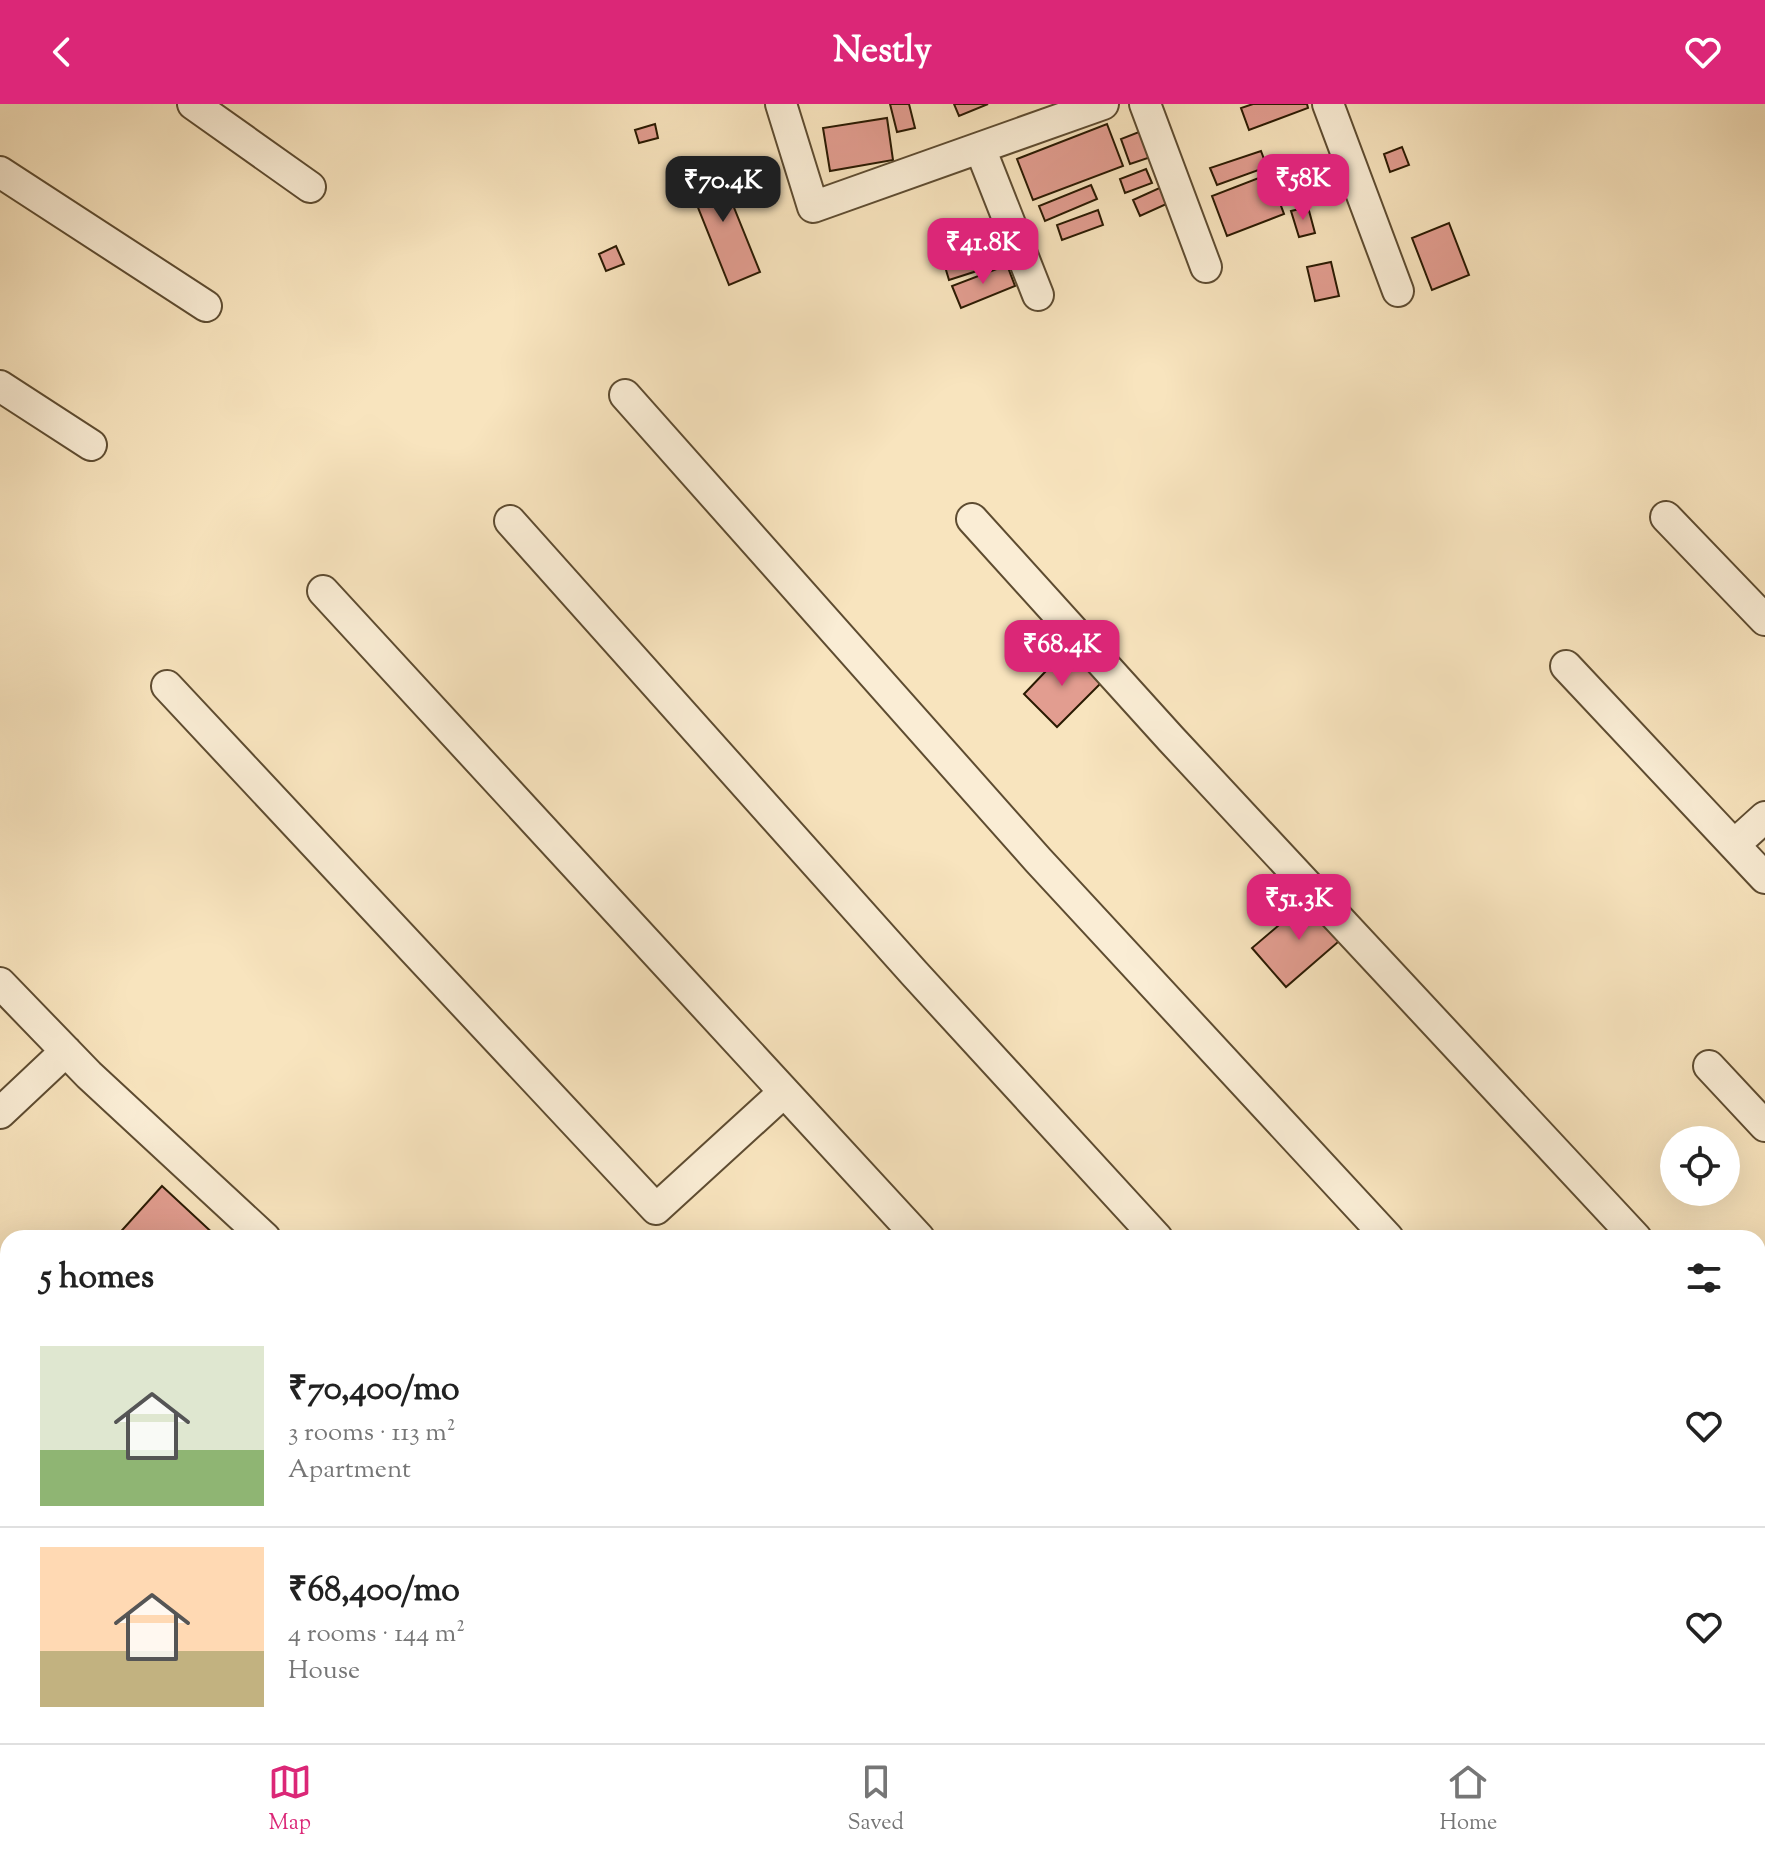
<!DOCTYPE html>
<html lang="en">
<head>
<meta charset="utf-8">
<style>
	:root { --surface:#fff; --page:#f2f2f2; --text:#222; --muted:#767676; --line:#e0e0e0; --accent:#db2777 }
	body { margin:0; font-family:"Sorts Mill Goudy",serif; background:var(--page); color:var(--text); height:100vh; display:flex; flex-direction:column; font-size:30px; white-space:nowrap }
	* { box-sizing:border-box; margin:0 }
	p { font-size:26px; color:var(--muted) }
	.icon { flex:none; width:44px; height:44px; fill:none; stroke:currentColor; stroke-width:2; stroke-linecap:round; stroke-linejoin:round }
	.map { position:relative; flex:1; overflow:hidden }
	.drawer { position:absolute; left:0px; top:1126px; width:1766px; height:514px; display:flex; flex-direction:column; background:var(--surface); border-radius:24px 24px 0 0; box-shadow:0 8px 32px #0002 }
	.drawer>* { flex:none }
	.tools { position:absolute; left:1660px; top:1022px; display:grid; gap:16px }
	.tools a { display:grid; place-items:center; width:80px; height:80px; border-radius:50%; background:var(--surface); box-shadow:0 8px 32px #0002; font-size:40px }
	.price { position:absolute; translate:-50% -68px; padding:0 18px; border-radius:16px; background:var(--accent); color:#fff; font-size:26px; line-height:52px; filter:drop-shadow(0 2px 4px #0008) }
	.price::after { content:''; position:absolute; left:50%; top:48px; width:24px; height:18px; margin-left:-12px; background:inherit; clip-path:polygon(0 0,100% 0,50% 100%) }
	.price.active { background:#222; color:#fff }
	ul { padding:0; list-style:none }
	li { display:flex; align-items:center; gap:24px; height:200px; padding:0 40px }
	li+li { border-top:2px solid var(--line) }
	li span { display:grid; place-items:center; flex:none; width:224px; height:160px; border-radius:0px; color:#555 }
	li>.icon { margin-inline-start:auto }
	span .icon { width:96px; height:96px; fill:#fffc; stroke-width:1 }
	li b { font-size:34px }
	h2 { display:flex; justify-content:space-between; align-items:center; height:96px; padding:0 40px; font-size:34px }
	header { display:flex; justify-content:space-between; align-items:center; height:104px; padding:0 40px; background:var(--accent); color:#fff; font-size:36px; font-weight:700 }
	.dock { display:flex; justify-content:space-around; align-items:center; height:112px; border-top:2px solid var(--line); background:var(--surface); font-size:22px; color:var(--muted) }
	.dock a { display:grid; justify-items:center; gap:4px }
	.dock .active { color:var(--accent) }
	.map>svg:first-child { display:block }
</style>
</head>
<body>
<header><svg class="icon" aria-label="back" viewBox="0 0 24 24"><path d="M15 5l-7 7 7 7"/></svg>Nestly<svg class="icon" aria-label="heart" viewBox="0 0 24 24"><path d="M12 20l-8-8c-3-5 5-10 8-4 3-6 11-1 8 4z"/></svg></header>
<div class="map">
<svg width="1765" height="1639" viewBox="0 0 1765 1639">
	<rect width="100%" height="100%" fill="#f8e4be"/>
	<filter id="stains"><feTurbulence type="fractalNoise" baseFrequency=".0025" numOctaves="4"/><feColorMatrix values="0 0 0 0 .2 0 0 0 0 .09 0 0 0 0 .02 0 0 0 .5 -.17"/></filter>
	<radialGradient id="worn" r=".72"><stop offset=".6" stop-color="#630" stop-opacity="0"/><stop offset="1" stop-color="#630" stop-opacity=".3"/></radialGradient>
	<path fill="#e29d90" stroke="#2a1a02" stroke-width="2" d="M890,0H909L915,24L897,28Z
		M954,0H988L959,12Z
		M1253,0H1307L1308,4L1249,26L1241,4Z
		M887,14L893,56L830,67L823,24Z
		M655,20L658,34L639,39L635,26Z
		M1107,20L1123,62L1033,96L1017,55Z
		M1144,26L1154,52L1130,60L1121,35Z
		M1402,43L1409,61L1390,68L1384,50Z
		M1261,47L1267,63L1217,81L1210,64Z
		M716,59L760,168L729,181L685,71Z
		M1146,65L1152,79L1125,89L1120,75Z
		M1269,70L1284,110L1227,132L1212,92Z
		M1091,81L1097,95L1045,117L1039,102Z
		M1166,81L1173,97L1140,112L1133,96Z
		M1308,103L1315,129L1299,133L1291,107Z
		M1098,106L1103,121L1062,136L1057,121Z
		M1449,119L1469,171L1432,186L1412,134Z
		M616,142L624,160L606,167L599,150Z
		M973,146L980,166L949,176L943,156Z
		M1331,158L1339,192L1315,197L1307,163Z
		M1007,161L1015,182L961,204L952,182Z
		M1067,545L1101,579L1057,623L1024,590Z
		M1312,793L1345,832L1286,883L1252,844Z
		M162,1082L218,1134H115Z"/>
	<g fill="none" stroke-linecap="round" stroke-linejoin="round">
		<g stroke="#5e4c31" stroke-width="34">
			<path id="street" d="M193,0L310,83
				M781,0L813,103L1103,0
				M1145,0L1206,163
				M1328,0L1398,187
				M980,44L1038,191
				M0,68L206,202
				M0,282L91,341
				M625,291L1038,756L1388,1134
				M1666,413L1765,516
				M972,415L1171,635L1636,1134
				M510,417L914,869L1157,1134
				M323,487L919,1134
				M1566,562L1765,774
				M167,582L656,1105L784,988
				M1734,741L1765,713
				M0,879L89,971L265,1134
				M1709,962L1765,1022
				M0,1009L66,947
				M1758,1241L1765,1239
				M1758,1431L1765,1428
				M1758,1618L1765,1614
				M1610,1632L1613,1639
				M1713,1639L1727,1632"/>
		</g>
		<use href="#street" stroke="#faedd5" stroke-width="30"/>
	</g>
	<rect width="100%" height="100%" filter="url(#stains)"/>
	<rect width="100%" height="100%" fill="url(#worn)"/>
</svg>
<div class="tools">
<a><svg class="icon" aria-label="locate" viewBox="0 0 24 24"><circle cx="12" cy="12" r="6"/><path d="M12 2v4M12 18v4M2 12h4M18 12h4"/></svg></a>
</div>
<b class="price" style="left:1303px;top:118px">₹58K</b>
<b class="price active" style="left:723px;top:120px">₹70.4K</b>
<b class="price" style="left:983px;top:182px">₹41.8K</b>
<b class="price" style="left:1062px;top:584px">₹68.4K</b>
<b class="price" style="left:1299px;top:838px">₹51.3K</b>
<section class="drawer">
<h2>5 homes<svg class="icon" aria-label="filters" viewBox="0 0 24 24"><path d="M4 7h16M4 17h16"/><circle cx="9" cy="7" r="2"/><circle cx="15" cy="17" r="2"/></svg></h2>
<ul>
<li><span style="background:linear-gradient(#dfe7d0 65%,#8fb573 0)"><svg class="icon" aria-label="home" viewBox="0 0 24 24"><path d="M3 11l9-7 9 7M6 9v11h12V9"/></svg></span><div><b>₹70,400/mo</b><p>3 rooms · 113 m²</p><p>Apartment</p></div><svg class="icon" aria-label="heart" viewBox="0 0 24 24"><path d="M12 20l-8-8c-3-5 5-10 8-4 3-6 11-1 8 4z"/></svg></li>
<li><span style="background:linear-gradient(#ffd9b3 65%,#c2b280 0)"><svg class="icon" aria-label="home" viewBox="0 0 24 24"><path d="M3 11l9-7 9 7M6 9v11h12V9"/></svg></span><div><b>₹68,400/mo</b><p>4 rooms · 144 m²</p><p>House</p></div><svg class="icon" aria-label="heart" viewBox="0 0 24 24"><path d="M12 20l-8-8c-3-5 5-10 8-4 3-6 11-1 8 4z"/></svg></li>
</ul>
</section>
</div>
<nav class="dock">
<a class="active"><svg class="icon" aria-label="map" viewBox="0 0 24 24"><path d="M3 6l6-2 6 2 6-2v14l-6 2-6-2-6 2zM9 4v14M15 6v14"/></svg>Map</a>
<a><svg class="icon" aria-label="saved" viewBox="0 0 24 24"><path d="M7 4h10v16l-5-4-5 4z"/></svg>Saved</a>
<a><svg class="icon" aria-label="home" viewBox="0 0 24 24"><path d="M3 11l9-7 9 7M6 9v11h12V9"/></svg>Home</a>
</nav>
</body>
</html>
